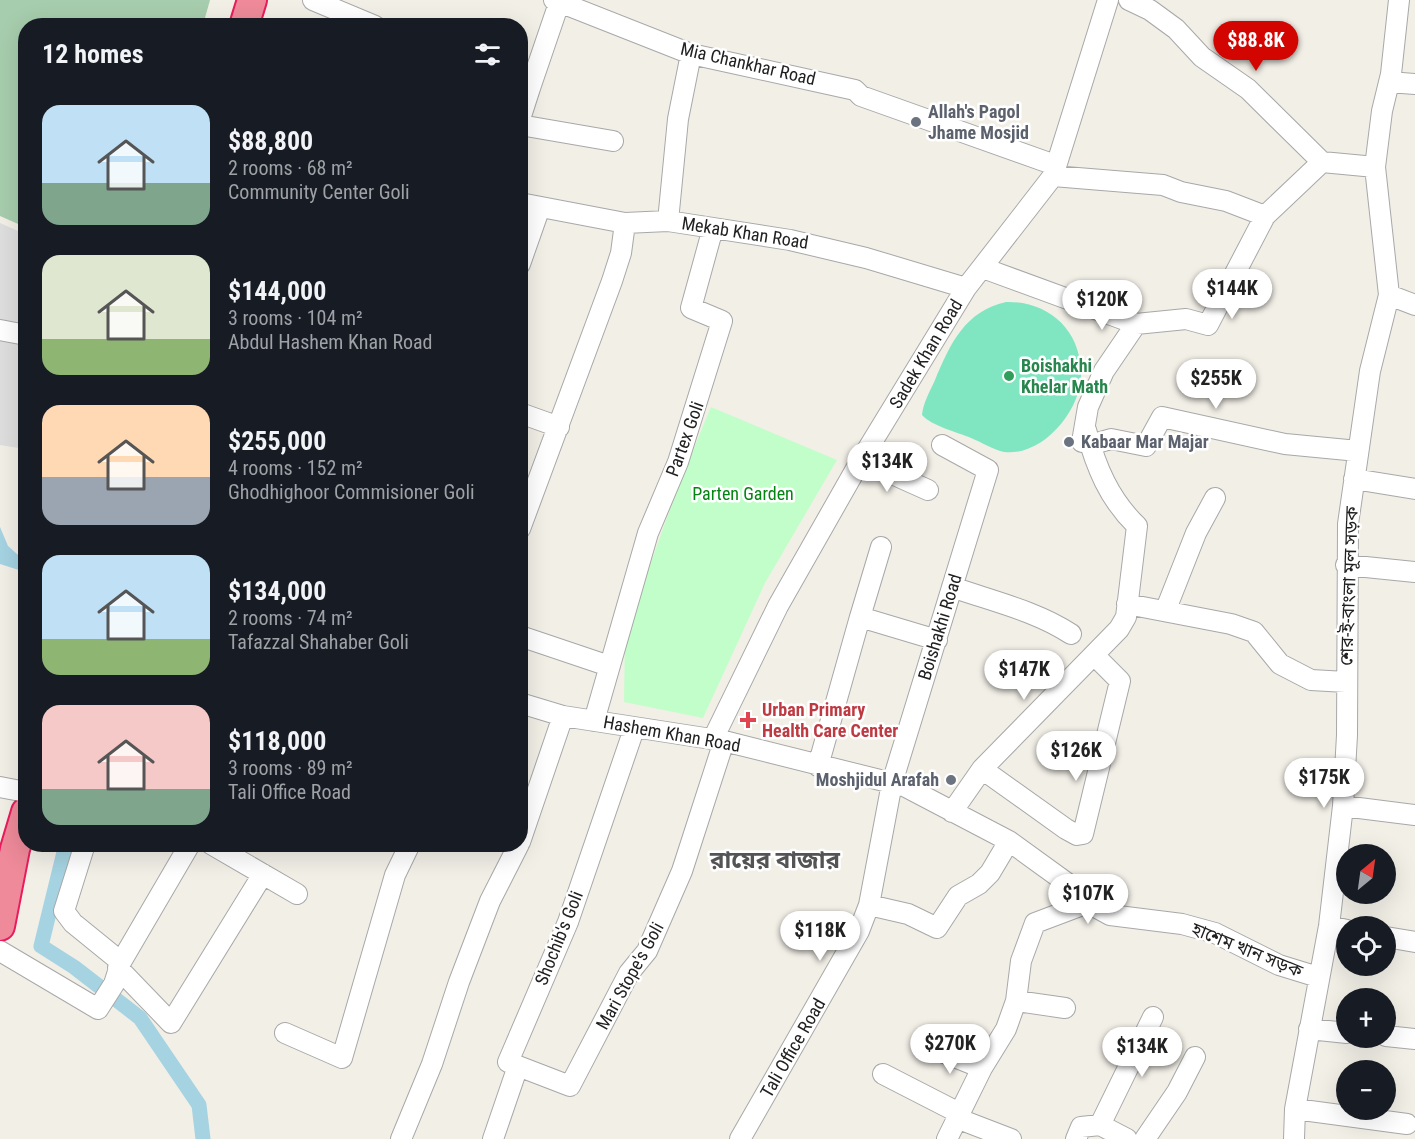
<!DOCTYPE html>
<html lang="en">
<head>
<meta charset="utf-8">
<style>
	:root { --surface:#171b24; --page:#242831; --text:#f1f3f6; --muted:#9ea1a6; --accent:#d20500 }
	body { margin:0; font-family:"Roboto Condensed","Noto Sans Bengali",sans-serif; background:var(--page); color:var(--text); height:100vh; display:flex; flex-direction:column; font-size:22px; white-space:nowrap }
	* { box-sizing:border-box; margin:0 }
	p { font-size:20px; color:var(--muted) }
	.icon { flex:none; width:33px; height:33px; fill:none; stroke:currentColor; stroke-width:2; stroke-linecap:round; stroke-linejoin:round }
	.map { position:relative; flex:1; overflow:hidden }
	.panel { position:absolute; left:18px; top:18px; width:510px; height:834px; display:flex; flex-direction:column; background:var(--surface); border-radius:24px; box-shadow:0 6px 24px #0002 }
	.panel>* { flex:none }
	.needle { width:39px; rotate:29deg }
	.fabs { position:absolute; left:1336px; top:844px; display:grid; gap:12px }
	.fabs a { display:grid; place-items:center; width:60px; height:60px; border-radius:50%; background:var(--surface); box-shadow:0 6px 24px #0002; font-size:30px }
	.price { position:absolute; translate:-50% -51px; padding:0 14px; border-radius:21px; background:#fff; color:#222; font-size:20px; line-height:39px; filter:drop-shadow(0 2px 3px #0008) }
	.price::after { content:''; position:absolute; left:50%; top:36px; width:18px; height:14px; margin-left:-9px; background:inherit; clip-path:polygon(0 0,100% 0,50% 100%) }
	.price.on { background:var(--accent); color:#fff }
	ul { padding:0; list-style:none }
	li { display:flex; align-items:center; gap:18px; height:150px; padding:0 24px }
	li span { display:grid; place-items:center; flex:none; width:168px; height:120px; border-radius:18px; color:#555 }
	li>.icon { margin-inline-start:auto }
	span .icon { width:72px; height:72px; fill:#fffc; stroke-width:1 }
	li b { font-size:26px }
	h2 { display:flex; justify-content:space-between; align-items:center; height:72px; padding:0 24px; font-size:26px }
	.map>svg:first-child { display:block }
</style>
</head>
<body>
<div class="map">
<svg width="1415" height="1139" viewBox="0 0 1415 1139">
	<rect width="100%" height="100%" fill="#f2efe7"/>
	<path fill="#dfdede" d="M0,223L25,234V449L0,445Z"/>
	<path fill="#a6cdad" d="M0,0H210L203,25L26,26L25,227L0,216Z"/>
	<path fill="#c2fec9" d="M711,407L837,460L765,583L703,718L624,702L625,635L679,484Z"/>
	<path fill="#80e6c1" d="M1006,302C1047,301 1079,328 1081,370C1084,407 1044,457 1004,452C994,450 981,442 971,438C957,432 932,426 922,415C923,403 930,391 935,380C950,344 965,311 1006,302Z"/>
	<path fill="#a5d3e2" d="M0,527L8,546L25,561V572L0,564Z"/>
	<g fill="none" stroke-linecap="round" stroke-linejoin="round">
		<path stroke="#a5d3e2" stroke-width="15" d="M66,844L41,946L74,967L140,1018L199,1105L203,1139"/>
		<g stroke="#a8a8a8" stroke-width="22">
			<path id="minor" d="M313,0L375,26
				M554,0L691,54L855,90L861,96L1055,165
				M1129,0L1150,10L1176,29L1202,57L1248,89L1322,162L1375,167
				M1389,82L1415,84
				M520,85L530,88L559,3
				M520,119L530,88
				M520,125L613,141
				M1053,176L1163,185L1181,192L1226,201L1265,216L1322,162
				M520,203L625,223L668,221L790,240L866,258L966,288
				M668,221L678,119L691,54
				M520,264L540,207
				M983,268L1136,324L1104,371L1088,407L1082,442
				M1389,295L1415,305
				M1136,324L1186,319L1208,325L1265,216
				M0,330L26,335
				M520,413L559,427
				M1090,445L1111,439L1146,446L1162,417L1285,444L1358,451
				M861,460L928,490
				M1354,479L1415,489
				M520,529L612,281L621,253L625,223
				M1346,565L1415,572
				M952,587C992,601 1036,611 1071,634
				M1127,604L1231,624L1254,632L1280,664L1311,680L1346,682
				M1166,609L1196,533L1215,498
				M860,617L881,547
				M520,636L609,666
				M520,703L563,716L724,741L904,786L1009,841L1078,891L1088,903L1110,915L1182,924L1215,933L1279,965L1318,977
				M594,721L648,533L678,462L722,321L691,308L713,228
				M713,739L778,606L861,460L966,288L1053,176L1108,0
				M818,766L860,617L937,640
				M982,769L1066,829L1077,835L1083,834L1120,681L1095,656
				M0,787L26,792
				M1343,806L1415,815
				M952,812L982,769L1119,629L1126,617L1137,526C1109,499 1096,467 1086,430
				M520,842L563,716
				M85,844L64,911L73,923L121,962
				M211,844L297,894
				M869,905L908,914L937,928L958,896L979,884L990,873L1009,841
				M1329,926L1347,930
				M1386,937L1415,942
				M0,951L98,1009L114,984L121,962L190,844
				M118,968L171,1023L263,874
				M1016,1001L1065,1008
				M1309,1029L1347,1033
				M285,1033L342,1058L395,875L410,844
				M1386,1036L1415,1039
				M932,1048L982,1068
				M518,1066L570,1086L629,973L647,951L682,871L724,741
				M883,1074L961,1114
				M1295,1109L1407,1124
				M959,1119L1011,1139
				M1100,1125L1153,1017
				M401,1139L432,1064L459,982L490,901L519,844
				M493,1139L518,1066L508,1062L568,922L634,729
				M740,1139L859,931L869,905L892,783L988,470L942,445
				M947,1139L982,1068L1006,1029L1016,1001L1021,961L1035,923L1088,903
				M1076,1139L1081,1127L1100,1125L1127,1139
				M1145,1139L1177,1092L1195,1057
				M1294,1139L1295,1109L1329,926L1343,806L1347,735L1348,524L1370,371L1389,295L1375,167L1382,111L1391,74L1399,0"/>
		</g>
		<g stroke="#e91b5d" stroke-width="32">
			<path id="highway" d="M244,26L252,0
				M0,926L15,849L26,812"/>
		</g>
		<use href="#minor" stroke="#fff" stroke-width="20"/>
		<use href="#highway" stroke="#ee8a9a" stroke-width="28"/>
	</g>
	<g fill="#6b7280" stroke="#fff" stroke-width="2">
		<circle cx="916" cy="122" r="6"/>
		<circle cx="1069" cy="442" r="6"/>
		<circle cx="951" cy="780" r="6"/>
	</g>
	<circle fill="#2e9e5b" stroke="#fff" stroke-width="2" cx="1009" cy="376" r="6"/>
	<path fill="#e0444e" stroke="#fff" stroke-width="2" d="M745 711h6v6h6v6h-6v6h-6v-6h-6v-6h6z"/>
	<g text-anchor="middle" stroke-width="5" stroke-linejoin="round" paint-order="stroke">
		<g font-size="18" fill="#212121" stroke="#fff">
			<text transform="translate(748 64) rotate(13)" y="6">Mia Chankhar Road</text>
			<text transform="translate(745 233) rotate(9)" y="6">Mekab Khan Road</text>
			<text transform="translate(926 354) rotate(-59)" y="6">Sadek Khan Road</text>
			<text transform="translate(685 439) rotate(-70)" y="6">Partex Goli</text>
			<text transform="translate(1349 586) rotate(-88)" y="6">শের-ই-বাংলা মূল সড়ক</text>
			<text transform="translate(940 627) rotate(-73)" y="6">Boishakhi Road</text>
			<text transform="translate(672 734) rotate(10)" y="6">Hashem Khan Road</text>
			<text transform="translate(559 938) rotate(-68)" y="6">Shochib's Goli</text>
			<text transform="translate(1247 950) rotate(22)" y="6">হাশেম খান সড়ক</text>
			<text transform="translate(630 976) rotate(-61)" y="6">Mari Stope's Goli</text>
			<text transform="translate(793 1048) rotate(-60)" y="6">Tali Office Road</text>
		</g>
		<g font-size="18" font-weight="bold" fill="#5b616d" stroke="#fff" text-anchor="start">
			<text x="928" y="118">Allah's Pagol<tspan x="928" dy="21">Jhame Mosjid</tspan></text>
			<text x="1081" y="448">Kabaar Mar Majar</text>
			<text x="939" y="786" text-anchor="end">Moshjidul Arafah</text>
		</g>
		<g font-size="18" font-weight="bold" fill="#27864d" stroke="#fff" text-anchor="start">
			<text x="1021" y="372">Boishakhi<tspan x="1021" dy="21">Khelar Math</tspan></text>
		</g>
		<g font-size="18" fill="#048512" stroke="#fff">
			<text x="743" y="500">Parten Garden</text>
		</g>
		<g font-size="18" font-weight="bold" fill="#be3a42" stroke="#fff" text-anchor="start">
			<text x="762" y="716">Urban Primary<tspan x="762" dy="21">Health Care Center</tspan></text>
		</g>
		<g font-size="24" font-weight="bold" fill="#545454" stroke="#fff">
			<text x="775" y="868">রায়ের বাজার</text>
		</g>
	</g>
</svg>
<div class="fabs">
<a><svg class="needle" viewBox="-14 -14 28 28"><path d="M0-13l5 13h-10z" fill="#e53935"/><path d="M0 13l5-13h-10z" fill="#9ea1a6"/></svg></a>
<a><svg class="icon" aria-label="locate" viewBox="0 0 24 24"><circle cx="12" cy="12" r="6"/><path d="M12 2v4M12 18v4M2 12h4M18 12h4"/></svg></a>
<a>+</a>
<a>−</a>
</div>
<b class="price on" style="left:1256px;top:72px">$88.8K</b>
<b class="price" style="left:1232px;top:320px">$144K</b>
<b class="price" style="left:1102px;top:331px">$120K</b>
<b class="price" style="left:1216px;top:410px">$255K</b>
<b class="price" style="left:887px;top:493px">$134K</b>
<b class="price" style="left:1024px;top:701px">$147K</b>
<b class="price" style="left:1076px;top:782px">$126K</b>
<b class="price" style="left:1324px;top:809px">$175K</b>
<b class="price" style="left:1088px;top:925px">$107K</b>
<b class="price" style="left:820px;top:962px">$118K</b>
<b class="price" style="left:950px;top:1075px">$270K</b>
<b class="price" style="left:1142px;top:1078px">$134K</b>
<section class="panel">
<h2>12 homes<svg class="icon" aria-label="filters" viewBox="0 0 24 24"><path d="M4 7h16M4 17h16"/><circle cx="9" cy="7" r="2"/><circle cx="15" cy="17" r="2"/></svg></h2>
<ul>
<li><span style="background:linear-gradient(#bfe0f5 65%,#7fa58c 0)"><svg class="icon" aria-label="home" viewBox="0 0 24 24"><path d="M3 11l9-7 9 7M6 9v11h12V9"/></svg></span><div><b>$88,800</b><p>2 rooms · 68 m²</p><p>Community Center Goli</p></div></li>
<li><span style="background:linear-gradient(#dfe7d0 70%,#8fb573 0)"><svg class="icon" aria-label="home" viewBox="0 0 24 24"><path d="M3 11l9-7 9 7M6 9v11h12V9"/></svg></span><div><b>$144,000</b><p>3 rooms · 104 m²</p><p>Abdul Hashem Khan Road</p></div></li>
<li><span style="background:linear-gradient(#ffd9b3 60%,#9aa5b1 0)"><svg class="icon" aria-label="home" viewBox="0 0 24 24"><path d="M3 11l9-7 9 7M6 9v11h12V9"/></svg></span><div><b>$255,000</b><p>4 rooms · 152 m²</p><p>Ghodhighoor Commisioner Goli</p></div></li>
<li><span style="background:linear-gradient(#bfe0f5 70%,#8fb573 0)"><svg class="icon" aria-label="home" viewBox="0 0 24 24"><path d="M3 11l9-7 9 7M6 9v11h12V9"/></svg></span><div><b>$134,000</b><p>2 rooms · 74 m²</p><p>Tafazzal Shahaber Goli</p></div></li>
<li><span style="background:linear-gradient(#f6c9c9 70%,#7fa58c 0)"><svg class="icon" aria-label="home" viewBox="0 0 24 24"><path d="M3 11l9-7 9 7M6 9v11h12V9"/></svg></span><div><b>$118,000</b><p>3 rooms · 89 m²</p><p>Tali Office Road</p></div></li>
</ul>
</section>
</div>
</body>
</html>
